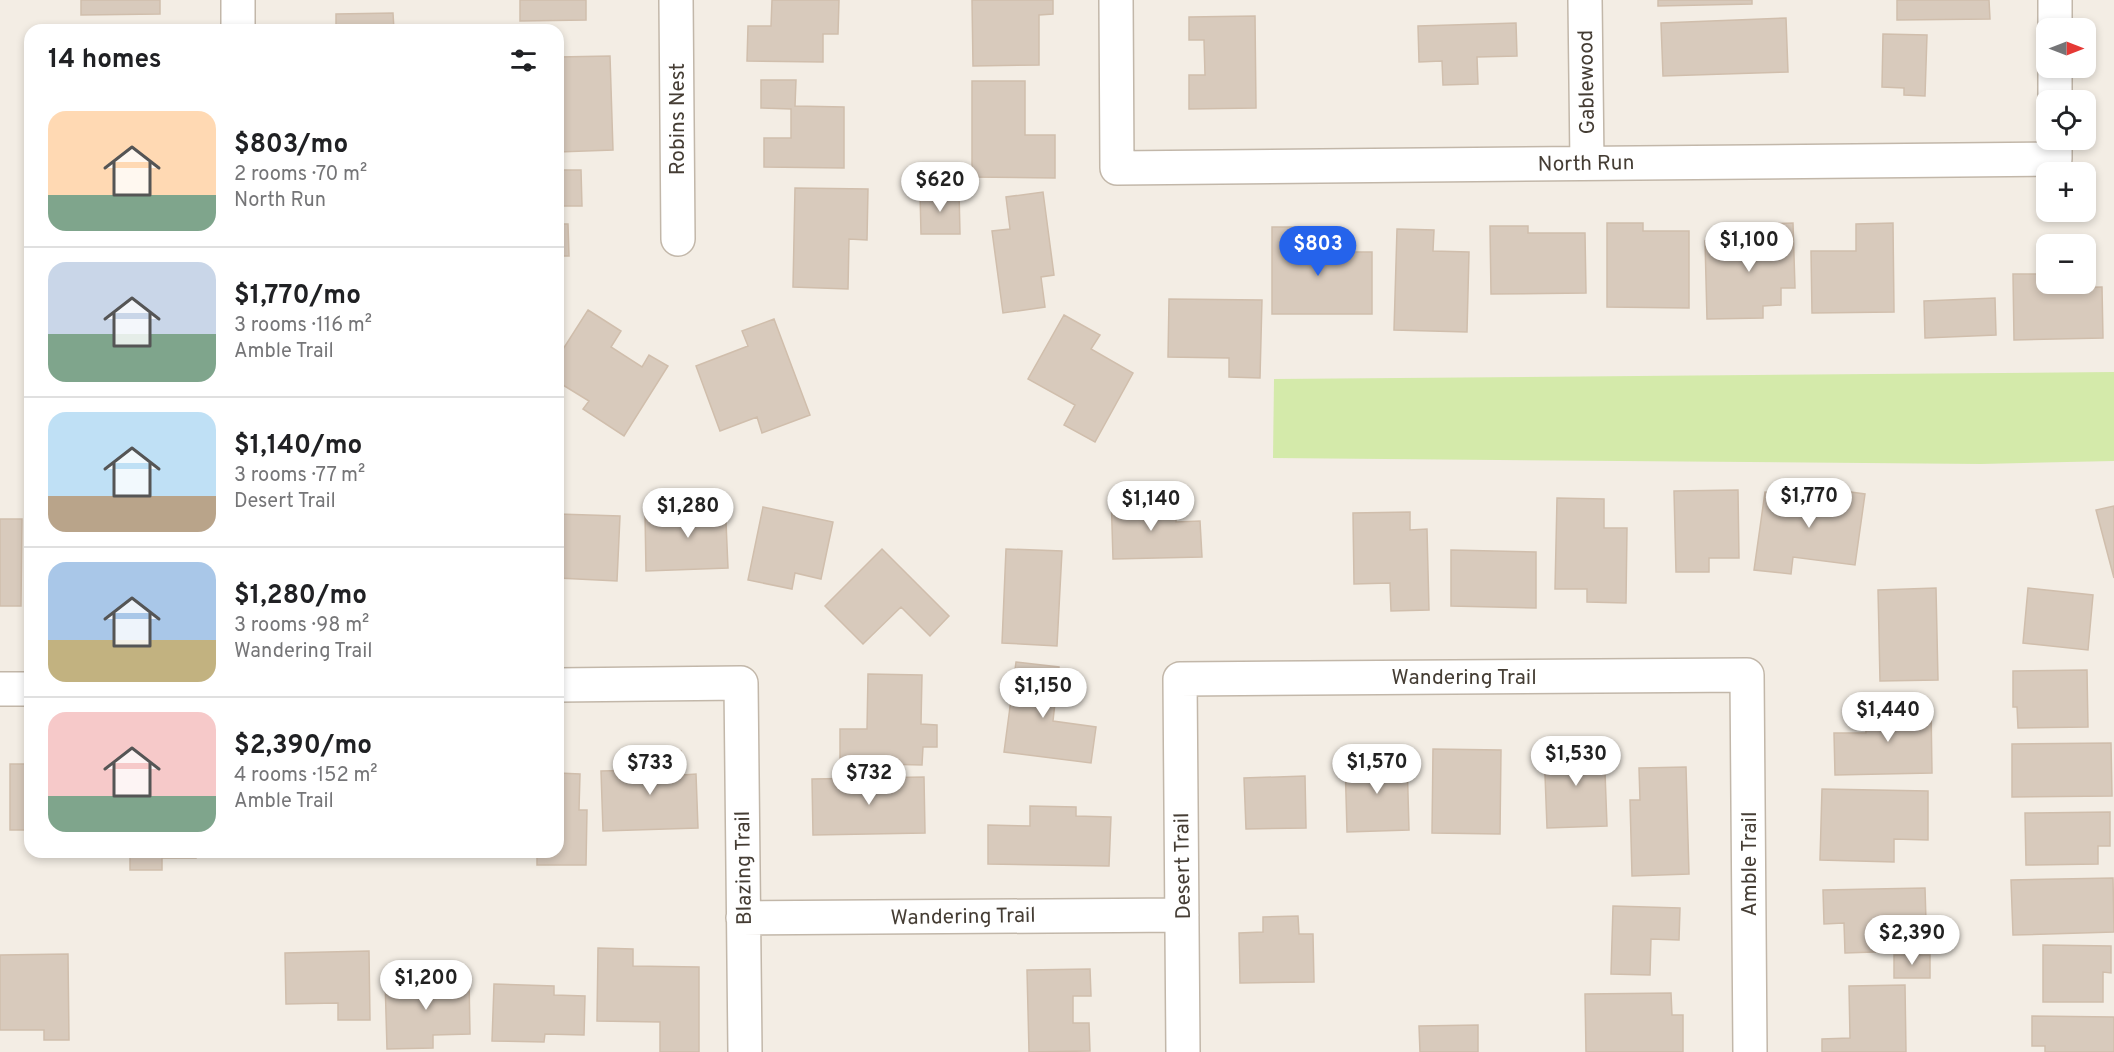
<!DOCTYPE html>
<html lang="en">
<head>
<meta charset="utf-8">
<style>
	:root { --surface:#fff; --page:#f2f2f2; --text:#202124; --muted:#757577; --line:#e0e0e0; --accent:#2563eb }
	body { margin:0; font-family:Overpass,sans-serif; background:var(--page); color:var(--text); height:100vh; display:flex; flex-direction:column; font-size:22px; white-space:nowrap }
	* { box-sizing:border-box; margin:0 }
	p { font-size:20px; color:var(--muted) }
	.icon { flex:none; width:33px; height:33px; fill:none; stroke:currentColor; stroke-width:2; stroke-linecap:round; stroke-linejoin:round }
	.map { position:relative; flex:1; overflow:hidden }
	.sheet { position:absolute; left:24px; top:24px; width:540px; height:834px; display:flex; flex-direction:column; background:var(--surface); border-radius:18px; box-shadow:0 3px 9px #0003 }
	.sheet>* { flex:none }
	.needle { width:39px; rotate:90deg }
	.fabs { position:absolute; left:2036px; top:18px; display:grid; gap:12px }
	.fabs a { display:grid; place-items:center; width:60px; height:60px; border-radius:12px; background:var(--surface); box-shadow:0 3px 9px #0003; font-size:30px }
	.price { position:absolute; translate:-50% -51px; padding:0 14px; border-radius:21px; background:#fff; color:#222; font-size:20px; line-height:39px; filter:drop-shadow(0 2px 3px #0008) }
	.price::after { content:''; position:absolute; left:50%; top:36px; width:18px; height:14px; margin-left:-9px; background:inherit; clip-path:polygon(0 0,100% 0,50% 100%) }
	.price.on { background:var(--accent); color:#fff }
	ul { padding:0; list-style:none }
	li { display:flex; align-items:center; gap:18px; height:150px; padding:0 24px }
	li+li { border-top:2px solid var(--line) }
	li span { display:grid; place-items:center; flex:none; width:168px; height:120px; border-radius:18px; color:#555 }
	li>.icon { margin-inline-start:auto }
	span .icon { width:72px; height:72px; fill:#fffc; stroke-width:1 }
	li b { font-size:26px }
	h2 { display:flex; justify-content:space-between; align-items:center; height:72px; padding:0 24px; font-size:26px }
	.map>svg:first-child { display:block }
</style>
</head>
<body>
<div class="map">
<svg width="2114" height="1052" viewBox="0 0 2114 1052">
	<rect width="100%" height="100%" fill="#f3ede4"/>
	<path fill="#d4eaaa" d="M2114,372V461L1981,464L1273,458L1274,379Z"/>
	<path fill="#d8cabc" stroke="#d0beac" stroke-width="1.5" d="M81,0H160V14L81,15Z
		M520,0H586V20L520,21Z
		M772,0H839L838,34H823V62L747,61L748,26H771Z
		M972,0H1053V14L1039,15V65L973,66Z
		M1658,0H1752V4L1658,6Z
		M1897,0H1989L1990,19L1897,20Z
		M393,13L394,30H336V14Z
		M1255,16L1256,108L1189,109V75H1205L1204,40H1189V17Z
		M1786,18L1788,72L1663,76L1661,23Z
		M1516,23L1517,56L1477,57L1478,84L1443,85L1442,61L1419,62L1418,26Z
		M1883,34L1927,35L1925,96L1904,95V88L1882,87Z
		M610,56L613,150L558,152V57Z
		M761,80H796L795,106L844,107V168L764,167V138H791V109L761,108Z
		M972,81H1025V135H1055V178L972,177Z
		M558,170H581L582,206H558Z
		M795,188L868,189L867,240L849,239L848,289L793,287Z
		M959,191L960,234H921L920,192Z
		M1043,192L1054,275L1041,277L1045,307L1003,313L992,231L1010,229L1006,197Z
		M1607,223H1643V231H1689V308L1607,307Z
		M1793,223L1795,288H1781V305L1763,306V318L1707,319L1705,241L1757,240V224Z
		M1893,223L1894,312L1812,313L1811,251H1856V224Z
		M558,224H568L569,256H558Z
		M1490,226H1528V233H1585L1586,293L1491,294Z
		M1272,227H1313V252H1372V314H1272Z
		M1397,229L1434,230L1433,251L1469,252L1467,332L1394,330Z
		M2013,274H2041V288L2102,287L2103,338L2014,340Z
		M1995,298L1996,335L1925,338L1924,301Z
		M1169,299L1262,300L1260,378L1229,377V358L1168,357Z
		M588,310L621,331L611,347L642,367L649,355L668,366L624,436L583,409L589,401L558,382V357Z
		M1064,315L1100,335L1091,349L1133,373L1095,442L1064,425L1075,405L1028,379Z
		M774,319L810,415L762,433L757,417L720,431L696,366L748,346L742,331Z
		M1806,486L1865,494L1855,565L1793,557L1791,574L1754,570L1765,492L1804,497Z
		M1738,490L1739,558H1709V572H1676L1674,491Z
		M1141,492L1143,513L1176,512V522L1200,521L1202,557L1113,559L1111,493Z
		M1557,498L1604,499V528H1627L1626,603L1587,602V589H1555Z
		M700,499H725L728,568L646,571L645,514L700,512Z
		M2114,506V578L2096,510Z
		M763,507L833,522L821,579L795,573L792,589L748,580Z
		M1410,512V530L1427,529L1429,610L1391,611L1390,583L1354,584L1353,513Z
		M558,514L620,516L617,581L558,578Z
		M0,519H22L21,606H0Z
		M882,549L949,616L930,636L901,607L863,644L825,606Z
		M1006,549L1062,551L1057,646L1002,643Z
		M1451,550L1536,552V608L1451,606Z
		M1936,588L1938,680L1880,681L1878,590Z
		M2028,588L2093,595L2088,650L2023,643Z
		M1016,662L1059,667L1053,721L1096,727L1091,763L1004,752Z
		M2087,670L2088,727L2018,728L2017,707H2013V671Z
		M868,674L922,675L921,724L937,725V747H923L922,765L840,763V729H867Z
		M1931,705L1932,773L1835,775L1834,733H1866L1865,707Z
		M2111,743L2112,796L2012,797V744Z
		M1604,745L1607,826L1547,828L1544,748Z
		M1433,749L1501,750L1500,834L1432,833Z
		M681,751L682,775L696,774L698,828L603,831L601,771L642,770L641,752Z
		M1407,758L1409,830L1347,832L1345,759Z
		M10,764H30V830H10Z
		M1686,767L1689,874L1632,876L1630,800H1640L1639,768Z
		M558,773L580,774L579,810H587L586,865H537V852H558Z
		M1305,776L1306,828L1246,829L1244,778Z
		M924,777L925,833L813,835L812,779Z
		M1822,789L1928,791V840L1894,839V862L1820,860Z
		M1030,806L1076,807V816L1111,817L1109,866L988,864V825L1030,826Z
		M2110,812V846H2098V864L2026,865L2025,813Z
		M130,852H196V858H162V870H130Z
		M351,852H391V856L351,857Z
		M2113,878L2114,932L2013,935L2011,880Z
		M1925,888L1926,921L1904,922L1905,951L1845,953L1844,923L1824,924L1823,890Z
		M1613,906L1680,908L1679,940L1651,939L1650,975L1611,974Z
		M1298,916L1299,934H1313L1314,982L1240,983L1239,933L1263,932V917Z
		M2043,945L2111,946V973L2103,972V1002H2043Z
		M598,948L633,949V966L699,967V1052H660V1022L597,1021Z
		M369,951L370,1020H338V1003L286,1004L285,953Z
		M68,954L69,1040H44V1030H0V955Z
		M1894,955H1930V978H1894Z
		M1090,969L1091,996H1073V1023H1089L1090,1051L1029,1052L1027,970Z
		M469,978L470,1034L433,1035V1048L387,1049L385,979Z
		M494,984L554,986V995L585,996L584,1035L545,1034L544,1042L492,1041Z
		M1905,985L1906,1052H1822V1039L1850,1038L1849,986Z
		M1671,993L1672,1015H1683V1052H1586L1585,994Z
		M2032,1016L2114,1017V1052H2045V1046H2032Z
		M1478,1025V1052H1420L1419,1026Z"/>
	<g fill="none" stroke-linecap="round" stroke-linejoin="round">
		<g stroke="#c2b7a9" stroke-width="36">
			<path id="minor" d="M238,0V30
				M676,0L678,239
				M1116,0L1117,168L2055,159V140
				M1585,0L1587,163
				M2055,0V28
				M2055,68V100
				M558,685L741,683L745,1052
				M0,689H30
				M743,918L1182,915
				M1183,1052L1180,679L1747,675L1750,1052"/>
		</g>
		<use href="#minor" stroke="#fff" stroke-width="33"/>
	</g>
	<g text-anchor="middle" stroke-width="6" stroke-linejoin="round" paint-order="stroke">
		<g font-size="21" fill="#453d34" stroke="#fff">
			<text transform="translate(1586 82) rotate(-91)" y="7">Gablewood</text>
			<text transform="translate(677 119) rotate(-90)" y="7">Robins Nest</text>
			<text transform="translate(1586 163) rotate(-1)" y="7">North Run</text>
			<text x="1464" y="684">Wandering Trail</text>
			<text transform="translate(1749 864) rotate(-90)" y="7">Amble Trail</text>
			<text transform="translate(1182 866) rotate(-91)" y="7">Desert Trail</text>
			<text transform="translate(743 868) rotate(-91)" y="7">Blazing Trail</text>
			<text transform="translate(963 916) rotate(-1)" y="7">Wandering Trail</text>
		</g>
	</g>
</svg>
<div class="fabs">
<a><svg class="needle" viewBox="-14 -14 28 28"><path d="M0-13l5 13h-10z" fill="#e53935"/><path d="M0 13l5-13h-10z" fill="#757577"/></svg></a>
<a><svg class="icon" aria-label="locate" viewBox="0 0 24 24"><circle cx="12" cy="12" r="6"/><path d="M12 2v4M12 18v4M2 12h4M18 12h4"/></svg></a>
<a>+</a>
<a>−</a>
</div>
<b class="price" style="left:940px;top:213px">$620</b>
<b class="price" style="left:1749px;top:273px">$1,100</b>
<b class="price on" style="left:1318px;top:277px">$803</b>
<b class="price" style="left:1809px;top:529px">$1,770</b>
<b class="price" style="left:1151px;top:532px">$1,140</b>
<b class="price" style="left:688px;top:539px">$1,280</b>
<b class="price" style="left:1043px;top:719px">$1,150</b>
<b class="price" style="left:1888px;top:743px">$1,440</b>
<b class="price" style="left:1576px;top:787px">$1,530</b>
<b class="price" style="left:1377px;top:795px">$1,570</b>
<b class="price" style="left:650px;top:796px">$733</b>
<b class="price" style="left:869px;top:806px">$732</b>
<b class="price" style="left:1912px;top:966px">$2,390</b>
<b class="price" style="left:426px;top:1011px">$1,200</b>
<section class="sheet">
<h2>14 homes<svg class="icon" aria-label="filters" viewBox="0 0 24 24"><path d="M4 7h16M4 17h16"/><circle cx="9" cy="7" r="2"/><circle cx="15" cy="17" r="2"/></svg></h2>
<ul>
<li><span style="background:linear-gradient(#ffd9b3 70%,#7fa58c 0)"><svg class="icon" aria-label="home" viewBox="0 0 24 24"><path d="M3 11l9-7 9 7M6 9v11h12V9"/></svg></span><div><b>$803/mo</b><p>2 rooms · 70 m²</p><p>North Run</p></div></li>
<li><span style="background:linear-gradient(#c9d6e8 60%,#7fa58c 0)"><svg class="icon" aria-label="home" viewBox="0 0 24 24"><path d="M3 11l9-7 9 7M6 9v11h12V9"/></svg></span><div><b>$1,770/mo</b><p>3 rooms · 116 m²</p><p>Amble Trail</p></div></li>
<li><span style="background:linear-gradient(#bfe0f5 70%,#b9a48a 0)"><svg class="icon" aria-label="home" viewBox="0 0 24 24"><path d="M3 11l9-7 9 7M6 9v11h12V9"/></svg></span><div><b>$1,140/mo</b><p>3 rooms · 77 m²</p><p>Desert Trail</p></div></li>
<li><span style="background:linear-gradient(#a9c7e8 65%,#c2b280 0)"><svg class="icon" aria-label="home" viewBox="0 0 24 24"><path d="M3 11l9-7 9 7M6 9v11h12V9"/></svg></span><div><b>$1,280/mo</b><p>3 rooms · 98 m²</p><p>Wandering Trail</p></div></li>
<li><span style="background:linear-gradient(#f6c9c9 70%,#7fa58c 0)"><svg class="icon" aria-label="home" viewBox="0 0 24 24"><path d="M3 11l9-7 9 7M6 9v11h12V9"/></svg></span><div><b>$2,390/mo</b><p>4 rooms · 152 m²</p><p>Amble Trail</p></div></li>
</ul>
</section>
</div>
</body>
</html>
